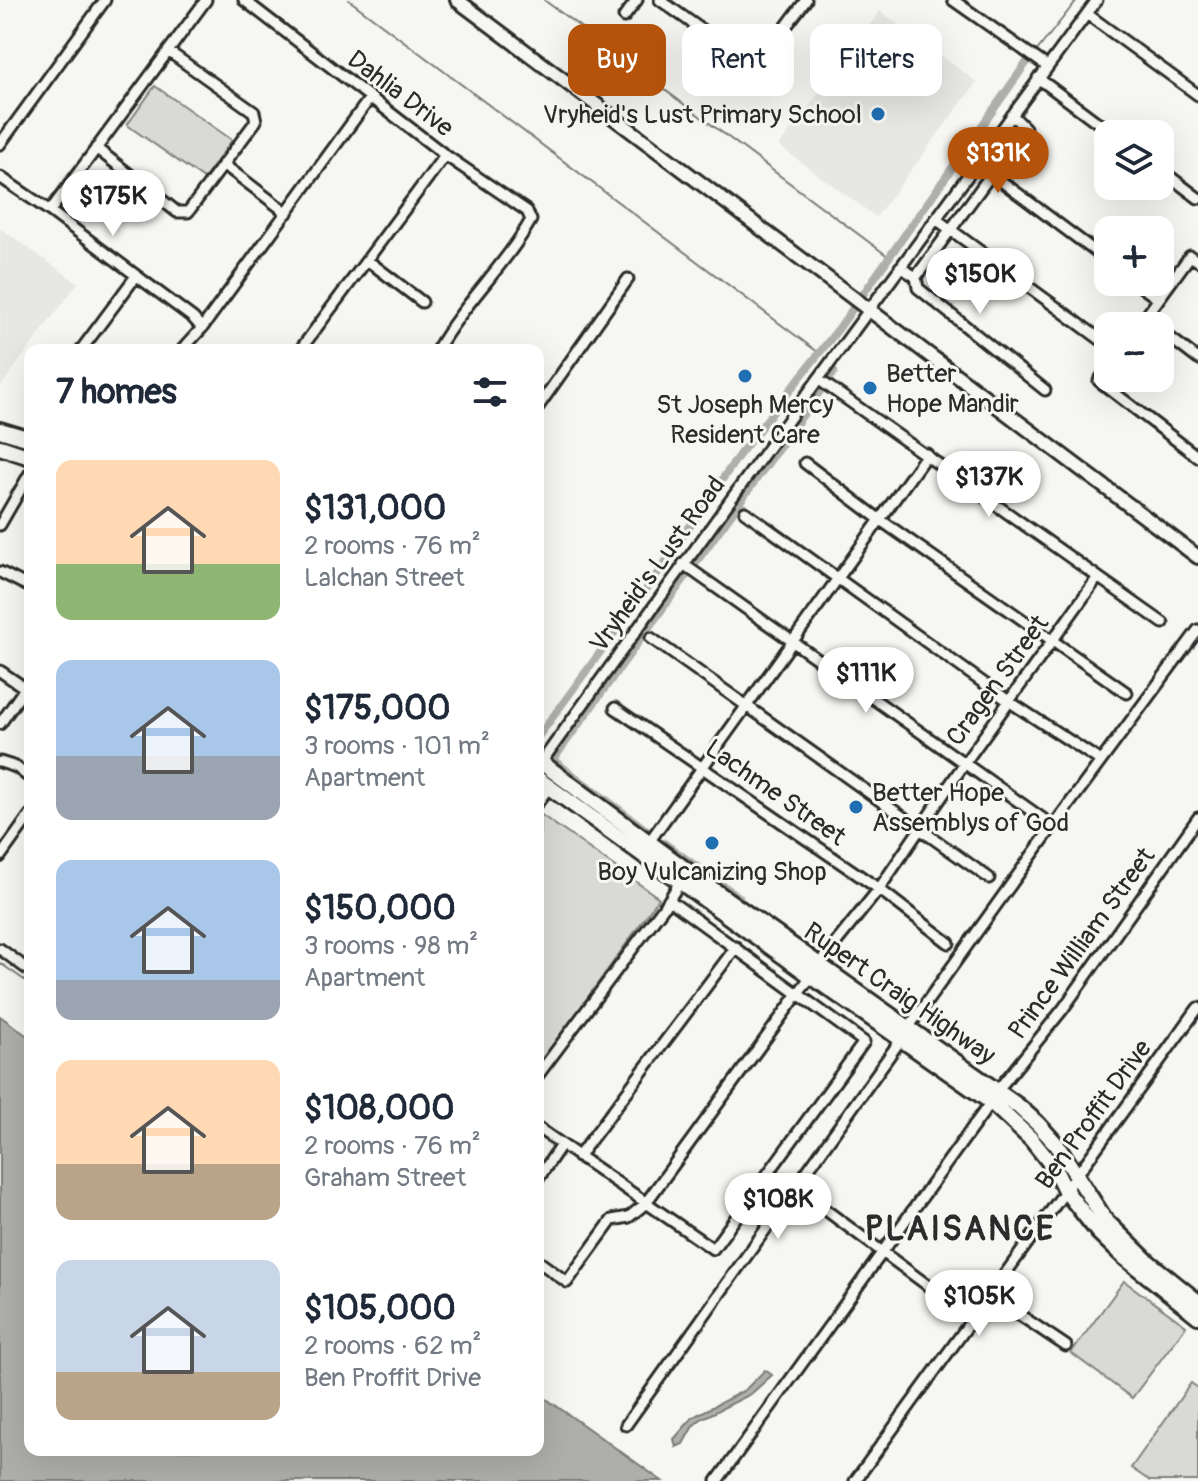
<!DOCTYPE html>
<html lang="en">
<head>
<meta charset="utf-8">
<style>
	:root { --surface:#fff; --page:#f6f6f7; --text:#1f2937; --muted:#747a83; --accent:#b45309 }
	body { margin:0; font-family:Pangolin,sans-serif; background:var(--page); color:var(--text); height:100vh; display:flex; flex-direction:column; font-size:30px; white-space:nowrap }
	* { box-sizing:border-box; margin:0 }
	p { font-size:26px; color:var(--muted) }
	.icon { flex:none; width:44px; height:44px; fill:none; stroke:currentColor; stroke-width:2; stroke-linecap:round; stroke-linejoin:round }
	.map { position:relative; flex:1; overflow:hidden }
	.drawer { position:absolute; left:24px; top:344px; width:520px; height:1112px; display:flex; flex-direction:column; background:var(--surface); border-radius:16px; box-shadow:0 8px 32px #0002 }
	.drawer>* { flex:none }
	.guide { position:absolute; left:568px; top:24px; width:510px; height:72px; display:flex; gap:16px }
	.tools { position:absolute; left:1094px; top:120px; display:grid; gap:16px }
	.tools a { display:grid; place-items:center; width:80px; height:80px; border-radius:16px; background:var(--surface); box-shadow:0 8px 32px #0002; font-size:40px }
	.price { position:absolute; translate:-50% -68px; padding:0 18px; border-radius:28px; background:#fff; color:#222; font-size:26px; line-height:52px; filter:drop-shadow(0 2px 4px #0008) }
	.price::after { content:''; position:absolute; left:50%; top:48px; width:24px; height:18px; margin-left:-12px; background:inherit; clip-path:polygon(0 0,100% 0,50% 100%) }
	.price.selected { background:var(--accent); color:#fff }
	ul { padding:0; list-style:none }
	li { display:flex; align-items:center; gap:24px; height:200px; padding:0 32px }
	li span { display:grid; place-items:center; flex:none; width:224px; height:160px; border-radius:16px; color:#555 }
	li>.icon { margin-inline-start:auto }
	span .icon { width:96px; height:96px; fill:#fffc; stroke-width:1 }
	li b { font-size:34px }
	h2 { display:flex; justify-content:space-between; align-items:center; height:96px; padding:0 32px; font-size:34px }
	.chip { padding:0 28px; border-radius:16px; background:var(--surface); box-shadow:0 8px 32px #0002; font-size:28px; line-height:72px }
	.chip.selected { background:var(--accent); color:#fff }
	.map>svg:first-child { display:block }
</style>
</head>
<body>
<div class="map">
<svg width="1198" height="1481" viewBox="0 0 1198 1481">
	<rect width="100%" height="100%" fill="#f6f6f2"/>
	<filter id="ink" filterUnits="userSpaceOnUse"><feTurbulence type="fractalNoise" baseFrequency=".0125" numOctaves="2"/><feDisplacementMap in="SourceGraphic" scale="16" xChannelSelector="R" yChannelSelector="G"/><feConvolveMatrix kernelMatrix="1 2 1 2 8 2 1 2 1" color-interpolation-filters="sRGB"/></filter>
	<g filter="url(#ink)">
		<path fill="#e7e7e3" d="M880,11L977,82L876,217L779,146Z
			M0,228L78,283L0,387Z"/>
		<path fill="#d9d9d5" stroke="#828280" stroke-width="2" d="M155,86L232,140L204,179L127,125Z
			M540,814L659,898L543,1060L538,1057Z
			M1124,1281L1186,1326L1132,1398L1071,1353Z
			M1191,1383L1198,1388V1481H1150L1131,1468Z"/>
		<path fill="#aeaeab" stroke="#7a7a78" stroke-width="2" d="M0,1016L30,1038V1450H538V1393L662,1481H0Z
			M765,1370L772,1375L751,1394L701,1419L693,1426L683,1444L676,1447L674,1439L693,1417L745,1390Z"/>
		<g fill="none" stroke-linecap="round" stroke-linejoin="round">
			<path stroke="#7a7a78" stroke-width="2" d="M349,0L819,353
				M544,0L889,257
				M1036,52L1077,0
				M30,901L22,913L30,919
				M0,963L30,984"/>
			<path stroke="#aeaeab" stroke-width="8" d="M538,737L648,587L739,455L839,328L1027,62
				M649,832L553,760L834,372
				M664,843L739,897"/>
			<g stroke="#2b2b2b" stroke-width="15">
				<path id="street" d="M244,0L445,155L527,211L531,220C504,267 464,303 437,350
					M660,0L755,68L806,0
					M953,0L1048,67
					M1087,14L1198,95
					M624,17L637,0
					M1038,78L1113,134
					M0,144L105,0
					M96,148L177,212H188L256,121L254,112L168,51
					M977,163L1108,261
					M223,164L287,213
					M1160,169L1198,198
					M0,177L50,211L193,318L202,328
					M50,211L206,0
					M936,219L1108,345
					M367,260L422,302
					M900,267L916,277L918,288L1045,390
					M916,277L1025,128L1012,115
					M1135,282L1158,299
					M1145,318L1155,326
					M1139,326L1190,256L1198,261
					M1160,330L1198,359
					M81,350L136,276
					M182,350L202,328L370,98
					M300,350L445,155
					M1108,368L1099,381L1198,457
					M818,379L1163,623
					M538,407L628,279
					M805,463L879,519L1127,693
					M745,512L1010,702L1096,758
					M0,525L30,473
					M683,564L1053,826
					M0,572L30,587
					M651,638L989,878
					M0,671L25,688
					M615,708L879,889L949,943
					M0,724L30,681
					M0,762L16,767L30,778
					M540,764L797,408L1097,0
					M538,802L549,787
					M649,842L927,454
					M0,857L30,815
					M0,949L30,971
					M819,964L879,889L964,764L1098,577
					M908,1028L1053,826L1198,630
					M538,1075L669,900L680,882
					M997,1091L1063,1009L1198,818
					M538,1128L713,1249L864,1042L669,900
					M578,1157L736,947
					M538,1179L561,1145
					M796,1188L973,1319
					M538,1261L567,1282L612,1220L629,1217L645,1204L811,976
					M990,1295L1066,1346
					M626,1425L902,1038
					M717,1481L991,1102
					M855,1481L1198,1008"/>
			</g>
			<g stroke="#2b2b2b" stroke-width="18">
				<path id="secondary" d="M457,0L1198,557"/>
			</g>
			<g stroke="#2b2b2b" stroke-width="20">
				<path id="primary" d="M0,430L30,439
					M0,447L30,457
					M538,760L704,883L1018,1106L1038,1124L1057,1145L1105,1220L1147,1261L1198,1302
					M538,779L811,976L991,1102L1031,1139L1054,1168L1065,1190L1098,1232L1124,1257L1198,1316"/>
			</g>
			<use href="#street" stroke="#f6f6f2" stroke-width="9"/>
			<use href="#secondary" stroke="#f6f6f2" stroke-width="12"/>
			<use href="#primary" stroke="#f6f6f2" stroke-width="14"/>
		</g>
	</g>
	<g fill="#1f6fb2" stroke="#f6f6f2" stroke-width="3">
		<circle cx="878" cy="114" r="8"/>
		<circle cx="745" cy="376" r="8"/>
		<circle cx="870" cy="388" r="8"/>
		<circle cx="856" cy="807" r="8"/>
		<circle cx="712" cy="843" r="8"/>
	</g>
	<g text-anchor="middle" stroke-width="6" stroke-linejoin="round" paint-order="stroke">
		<g font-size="26" fill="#2b2b2b" stroke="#f6f6f2">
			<text transform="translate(401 93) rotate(37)" y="9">Dahlia Drive</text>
			<text transform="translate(657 564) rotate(-54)" y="9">Vryheid's Lust Road</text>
			<text transform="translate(997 680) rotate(-54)" y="9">Cragen Street</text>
			<text transform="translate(776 792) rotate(35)" y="9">Lachme Street</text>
			<text transform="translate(1081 943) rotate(-54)" y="9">Prince William Street</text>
			<text transform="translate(900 993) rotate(35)" y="9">Rupert Craig Highway</text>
			<text transform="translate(1093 1114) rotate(-54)" y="9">Ben Proffit Drive</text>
		</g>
		<g font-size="26" fill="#2b2b2b" stroke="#f6f6f2" text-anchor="start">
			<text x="862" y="123" text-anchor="end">Vryheid's Lust Primary School</text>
			<text x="886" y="382">Better<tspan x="886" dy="30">Hope Mandir</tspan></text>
			<text x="745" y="413" text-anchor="middle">St Joseph Mercy<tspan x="745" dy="30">Resident Care</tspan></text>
			<text x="872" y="801">Better Hope<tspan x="872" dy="30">Assemblys of God</tspan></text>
			<text x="712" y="880" text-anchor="middle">Boy Vulcanizing Shop</text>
		</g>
		<g font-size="34" font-weight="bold" letter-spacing="2" fill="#2b2b2b" stroke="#f6f6f2">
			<text x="960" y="1240">PLAISANCE</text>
		</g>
	</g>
</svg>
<div class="tools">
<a><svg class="icon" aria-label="layers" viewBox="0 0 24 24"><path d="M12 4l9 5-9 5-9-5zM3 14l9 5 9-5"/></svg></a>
<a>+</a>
<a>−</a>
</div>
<b class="price selected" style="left:998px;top:195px">$131K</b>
<b class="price" style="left:113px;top:238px">$175K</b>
<b class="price" style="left:980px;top:316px">$150K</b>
<b class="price" style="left:989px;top:519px">$137K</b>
<b class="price" style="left:866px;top:715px">$111K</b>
<b class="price" style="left:778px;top:1241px">$108K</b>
<b class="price" style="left:979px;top:1338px">$105K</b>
<div class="guide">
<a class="chip selected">Buy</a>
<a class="chip">Rent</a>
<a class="chip">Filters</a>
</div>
<section class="drawer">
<h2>7 homes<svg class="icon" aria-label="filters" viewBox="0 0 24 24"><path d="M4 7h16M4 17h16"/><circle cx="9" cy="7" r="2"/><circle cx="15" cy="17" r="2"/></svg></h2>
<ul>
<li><span style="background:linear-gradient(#ffd9b3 65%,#8fb573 0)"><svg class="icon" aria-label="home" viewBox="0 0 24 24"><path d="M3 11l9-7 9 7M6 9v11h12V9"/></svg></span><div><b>$131,000</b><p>2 rooms · 76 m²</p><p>Lalchan Street</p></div></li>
<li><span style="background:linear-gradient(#a9c7e8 60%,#9aa5b1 0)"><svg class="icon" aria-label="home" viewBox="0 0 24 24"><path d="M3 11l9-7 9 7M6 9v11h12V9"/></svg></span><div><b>$175,000</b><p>3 rooms · 101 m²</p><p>Apartment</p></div></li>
<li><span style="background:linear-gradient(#a9c7e8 75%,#9aa5b1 0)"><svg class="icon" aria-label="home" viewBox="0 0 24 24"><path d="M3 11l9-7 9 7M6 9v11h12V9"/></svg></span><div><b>$150,000</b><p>3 rooms · 98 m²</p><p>Apartment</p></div></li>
<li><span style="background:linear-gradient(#ffd9b3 65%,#b9a48a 0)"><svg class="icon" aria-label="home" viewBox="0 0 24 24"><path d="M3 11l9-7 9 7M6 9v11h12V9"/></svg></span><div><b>$108,000</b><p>2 rooms · 76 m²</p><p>Graham Street</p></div></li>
<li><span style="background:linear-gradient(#c9d6e8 70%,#b9a48a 0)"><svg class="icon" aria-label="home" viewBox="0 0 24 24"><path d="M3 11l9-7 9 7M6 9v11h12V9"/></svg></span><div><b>$105,000</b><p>2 rooms · 62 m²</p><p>Ben Proffit Drive</p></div></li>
</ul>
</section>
</div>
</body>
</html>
